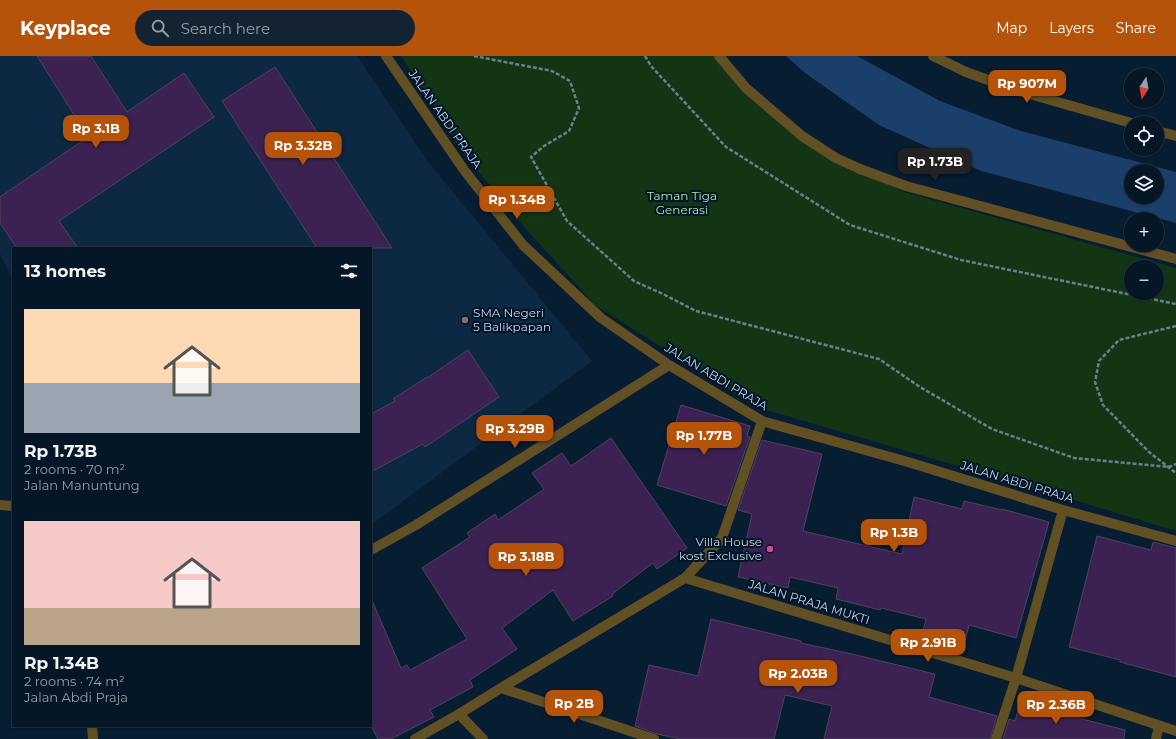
<!DOCTYPE html>
<html lang="en">
<head>
<meta charset="utf-8">
<style>
	:root { --surface:#051626; --page:#132332; --text:#f1f3f6; --muted:#979fa7; --line:#263543; --accent:#b45309 }
	body { margin:0; font-family:Montserrat,sans-serif; background:var(--page); color:var(--text); height:100vh; display:flex; flex-direction:column; font-size:15px; white-space:nowrap }
	* { box-sizing:border-box; margin:0 }
	p { font-size:13px; color:var(--muted) }
	.icon { flex:none; width:22px; height:22px; fill:none; stroke:currentColor; stroke-width:2; stroke-linecap:round; stroke-linejoin:round }
	.map { position:relative; flex:1; overflow:hidden }
	.drawer { position:absolute; left:12px; top:191px; width:360px; height:480px; display:flex; flex-direction:column; background:var(--surface); border-radius:0px; box-shadow:0 1px 3px #0004,0 0 0 1px var(--line) }
	.drawer>* { flex:none }
	.needle { width:26px; rotate:191deg }
	.controls { position:absolute; left:1124px; top:12px; display:grid; gap:8px }
	.controls a { display:grid; place-items:center; width:40px; height:40px; border-radius:50%; background:var(--surface); box-shadow:0 1px 3px #0004,0 0 0 1px var(--line); font-size:20px }
	.price { position:absolute; translate:-50% -34px; padding:0 9px; border-radius:8px; background:var(--accent); color:#fff; font-size:13px; line-height:26px; filter:drop-shadow(0 1px 2px #0008) }
	.price::after { content:''; position:absolute; left:50%; top:24px; width:12px; height:9px; margin-left:-6px; background:inherit; clip-path:polygon(0 0,100% 0,50% 100%) }
	.price.active { background:#222; color:#fff }
	ul { padding:0; list-style:none }
	li { display:grid; align-content:center; gap:8px; height:212px; padding:0 12px }
	li span { display:grid; place-items:center; height:124px; border-radius:0px; color:#555 }
	li>.icon { margin-inline-start:auto }
	span .icon { width:72px; height:72px; fill:#fffc; stroke-width:1 }
	li b { font-size:17px }
	h2 { display:flex; justify-content:space-between; align-items:center; height:48px; padding:0 12px; font-size:17px }
	header { display:flex; align-items:center; gap:24px; box-sizing:border-box; height:56px; padding:0 20px; background:var(--accent); color:#fff }
	header strong { font-size:19px }
	nav { display:flex; gap:22px; margin-inline-start:auto; font-size:14px }
	.search { width:280px; height:36px; background:var(--page); display:flex; align-items:center; gap:10px; box-sizing:border-box; padding:0 14px; border-radius:22px; color:var(--muted); font-size:15px }
	.map>svg:first-child { display:block }
</style>
</head>
<body>
<header>
<strong>Keyplace</strong>
<div class="search"><svg class="icon" aria-label="search" viewBox="0 0 24 24"><circle cx="10" cy="10" r="6"/><path d="M15 15l6 6"/></svg>Search here</div>
<nav><a>Map</a><a>Layers</a><a>Share</a></nav>
</header>
<div class="map">
<svg width="1176" height="683" viewBox="0 0 1176 683">
	<rect width="100%" height="100%" fill="#071d32"/>
	<path fill="#0c2842" d="M0,0H357L426,103L592,305L371,469V192H13V224L0,198Z"/>
	<path fill="#133514" fill-rule="evenodd" d="M401,0H725L737,18L815,87L860,115L904,136L1176,212V475L1064,441L756,351L595,249L526,173L463,97ZM1131,211H1157V237H1131Z"/>
	<path fill="#1b3f6b" fill-rule="evenodd" d="M786,0H857L940,45L1021,75L1176,116V167L981,115L879,69L805,17ZM1131,115H1157V141H1131Z"/>
	<path fill="#3c2252" stroke="#4f425e" d="M37,0H91L127,56L184,17L214,61L59,165L78,192H17L0,167V141L88,81Z
		M275,11L392,192H317L222,45Z
		M468,294L499,341L425,391L423,388L371,416V358L395,345L393,343L427,321V322Z
		M681,349L750,370L747,380L750,381L726,450L657,429Z
		M611,382L687,492L657,513L653,507L612,538L613,540L573,565L553,534L502,572L517,593L470,624L473,631L430,654L434,661L391,683H378L371,670V542L401,612L407,609L410,614L467,583L422,512L470,481L467,477L495,458L498,464L544,433L532,417L562,397L571,410Z
		M762,384L822,398L803,475L902,498L914,441L962,453L964,445L1002,454V453L1049,466L1016,582L969,569L965,585L923,575L926,563L881,552L880,554L836,543L838,532L790,521L788,532L738,521L752,458L738,454Z
		M1097,480L1151,494L1153,486L1176,492V621L1120,606V604L1069,591Z
		M711,563L801,585V587L852,598L935,618L929,641L997,660L990,683H824L832,650L785,639L774,683H680L657,678L635,670L649,609L698,620Z
		M1021,643L1079,658L1078,662L1125,674L1124,683H1003L1009,663L1015,665Z"/>
	<g fill="none" stroke-linecap="round" stroke-linejoin="round">
		<path stroke="#6c7e8f" stroke-width="2.5" stroke-dasharray="4 2" stroke-linecap="butt" d="M474,0L552,15L570,25L579,52L569,75L544,90L531,101L567,165L634,225L663,238L696,255L879,303L920,331L992,373L1074,402L1169,411L1176,408
			M645,0L651,10L726,91L850,169L961,204L1176,248
			M1176,270L1119,284L1099,305L1095,326L1103,349L1149,396L1176,417"/>
		<path stroke="#615024" stroke-width="10" d="M386,0L464,114L523,189L601,262L669,309L762,365L908,406L1063,454L1176,485
			M719,0L746,32L802,80L836,102L860,113L906,130L1176,203
			M933,0L966,16L1016,34L1131,67
			M1157,75L1176,80
			M0,449L13,450
			M371,494L416,469L669,309
			M685,522L1016,622L1176,675
			M501,632L654,683
			M459,658L483,683
			M92,670L93,683
			M415,683L459,658L501,632L685,522L722,482L762,365
			M996,683L1016,622L1063,454
			M1156,683L1159,670"/>
	</g>
	<circle fill="#8d6e63" stroke="#011428" stroke-width="1.5" cx="465" cy="264" r="4"/>
	<circle fill="#d1479c" stroke="#011428" stroke-width="1.5" cx="770" cy="493" r="4"/>
	<g text-anchor="middle" stroke-width="4" stroke-linejoin="round" paint-order="stroke">
		<g font-size="12" fill="#c6d4e2" stroke="#011428">
			<text transform="translate(445 63) rotate(55)" y="4">JALAN ABDI PRAJA</text>
			<text transform="translate(716 321) rotate(31)" y="4">JALAN ABDI PRAJA</text>
			<text transform="translate(1017 426) rotate(17)" y="4">JALAN ABDI PRAJA</text>
			<text transform="translate(809 546) rotate(17)" y="4">JALAN PRAJA MUKTI</text>
		</g>
		<g font-size="12" fill="#a6eba6" stroke="#011428">
			<text x="682" y="144">Taman Tiga<tspan x="682" dy="14">Generasi</tspan></text>
		</g>
		<g font-size="12" fill="#c6d4e2" stroke="#011428" text-anchor="start">
			<text x="473" y="261">SMA Negeri<tspan x="473" dy="14">5 Balikpapan</tspan></text>
			<text x="762" y="490" text-anchor="end">Villa House<tspan x="762" dy="14">kost Exclusive</tspan></text>
		</g>
	</g>
</svg>
<div class="controls">
<a><svg class="needle" viewBox="-14 -14 28 28"><path d="M0-13l5 13h-10z" fill="#e53935"/><path d="M0 13l5-13h-10z" fill="#979fa7"/></svg></a>
<a><svg class="icon" aria-label="locate" viewBox="0 0 24 24"><circle cx="12" cy="12" r="6"/><path d="M12 2v4M12 18v4M2 12h4M18 12h4"/></svg></a>
<a><svg class="icon" aria-label="layers" viewBox="0 0 24 24"><path d="M12 4l9 5-9 5-9-5zM3 14l9 5 9-5"/></svg></a>
<a>+</a>
<a>−</a>
</div>
<b class="price" style="left:1027px;top:48px">Rp 907M</b>
<b class="price" style="left:96px;top:93px">Rp 3.1B</b>
<b class="price" style="left:303px;top:110px">Rp 3.32B</b>
<b class="price active" style="left:935px;top:126px">Rp 1.73B</b>
<b class="price" style="left:517px;top:164px">Rp 1.34B</b>
<b class="price" style="left:515px;top:393px">Rp 3.29B</b>
<b class="price" style="left:704px;top:400px">Rp 1.77B</b>
<b class="price" style="left:894px;top:497px">Rp 1.3B</b>
<b class="price" style="left:526px;top:521px">Rp 3.18B</b>
<b class="price" style="left:928px;top:607px">Rp 2.91B</b>
<b class="price" style="left:798px;top:638px">Rp 2.03B</b>
<b class="price" style="left:574px;top:668px">Rp 2B</b>
<b class="price" style="left:1056px;top:669px">Rp 2.36B</b>
<section class="drawer">
<h2>13 homes<svg class="icon" aria-label="filters" viewBox="0 0 24 24"><path d="M4 7h16M4 17h16"/><circle cx="9" cy="7" r="2"/><circle cx="15" cy="17" r="2"/></svg></h2>
<ul>
<li><span style="background:linear-gradient(#ffd9b3 60%,#9aa5b1 0)"><svg class="icon" aria-label="home" viewBox="0 0 24 24"><path d="M3 11l9-7 9 7M6 9v11h12V9"/></svg></span><div><b>Rp 1.73B</b><p>2 rooms · 70 m²</p><p>Jalan Manuntung</p></div></li>
<li><span style="background:linear-gradient(#f6c9c9 70%,#b9a48a 0)"><svg class="icon" aria-label="home" viewBox="0 0 24 24"><path d="M3 11l9-7 9 7M6 9v11h12V9"/></svg></span><div><b>Rp 1.34B</b><p>2 rooms · 74 m²</p><p>Jalan Abdi Praja</p></div></li>
</ul>
</section>
</div>
</body>
</html>
